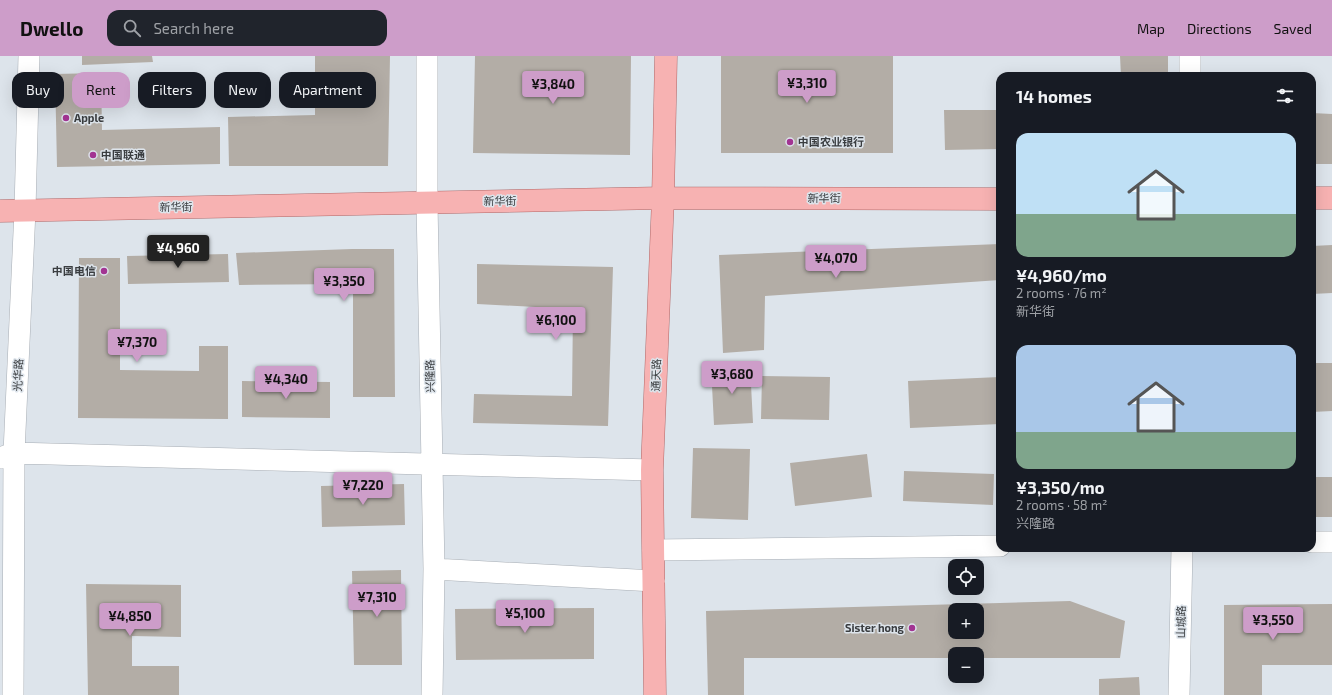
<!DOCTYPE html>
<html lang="en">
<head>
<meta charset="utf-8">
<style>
	:root { --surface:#171b24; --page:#20242c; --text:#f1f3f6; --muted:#9ea1a6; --accent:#cd9dc9 }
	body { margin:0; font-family:"Exo 2","Noto Sans SC",sans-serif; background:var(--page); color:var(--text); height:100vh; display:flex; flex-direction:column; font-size:15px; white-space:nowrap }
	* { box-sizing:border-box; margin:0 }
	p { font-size:13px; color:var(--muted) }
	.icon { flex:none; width:22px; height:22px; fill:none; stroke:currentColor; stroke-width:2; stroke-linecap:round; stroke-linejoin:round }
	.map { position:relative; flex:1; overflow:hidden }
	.panel { position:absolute; left:996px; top:16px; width:320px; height:480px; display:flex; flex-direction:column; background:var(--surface); border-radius:12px; box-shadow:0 4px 16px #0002 }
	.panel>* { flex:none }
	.banner { position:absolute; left:12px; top:16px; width:380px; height:36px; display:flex; gap:8px }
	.controls { position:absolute; left:948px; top:503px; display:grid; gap:8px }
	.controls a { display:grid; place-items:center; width:36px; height:36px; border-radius:8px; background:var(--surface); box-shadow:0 4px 16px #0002; font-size:20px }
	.price { position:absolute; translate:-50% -34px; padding:0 9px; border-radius:4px; background:var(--accent); color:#111; font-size:13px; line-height:26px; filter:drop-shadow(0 1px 2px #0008) }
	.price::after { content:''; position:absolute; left:50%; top:24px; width:12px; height:9px; margin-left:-6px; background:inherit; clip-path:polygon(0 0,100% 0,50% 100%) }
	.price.current { background:#222; color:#fff }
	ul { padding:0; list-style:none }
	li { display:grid; align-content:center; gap:8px; height:212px; padding:0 20px }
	li span { display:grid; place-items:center; height:124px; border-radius:12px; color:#555 }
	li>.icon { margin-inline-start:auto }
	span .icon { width:72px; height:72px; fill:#fffc; stroke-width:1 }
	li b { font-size:17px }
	h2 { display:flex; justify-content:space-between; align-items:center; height:48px; padding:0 20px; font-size:17px }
	.tag { padding:0 14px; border-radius:12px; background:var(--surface); box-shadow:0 4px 16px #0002; font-size:14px; line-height:36px }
	.tag.current { background:var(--accent); color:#111 }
	header { display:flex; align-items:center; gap:24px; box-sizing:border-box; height:56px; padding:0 20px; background:var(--accent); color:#111 }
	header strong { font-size:19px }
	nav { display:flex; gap:22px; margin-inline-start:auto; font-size:14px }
	.search { width:280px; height:36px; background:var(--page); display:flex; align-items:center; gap:10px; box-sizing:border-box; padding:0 14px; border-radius:12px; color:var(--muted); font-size:15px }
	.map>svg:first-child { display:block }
</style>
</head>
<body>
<header>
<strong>Dwello</strong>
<div class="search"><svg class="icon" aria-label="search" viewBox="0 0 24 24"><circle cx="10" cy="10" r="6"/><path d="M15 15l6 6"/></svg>Search here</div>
<nav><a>Map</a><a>Directions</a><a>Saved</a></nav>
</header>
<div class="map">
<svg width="1332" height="639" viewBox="0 0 1332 639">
	<rect width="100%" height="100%" fill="#dde4eb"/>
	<path fill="#b3ada6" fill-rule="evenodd" d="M82,0H152L153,6L82,9Z
		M315,0H390L388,110H229L228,61L315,59Z
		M475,0H631L630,99L473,97Z
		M721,0H893V97H721Z
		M1120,0H1168V20H1121Z
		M101,17L102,74L220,71V108L57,111L55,18Z
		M944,54H1000V93L945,94Z
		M1312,57L1332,58V108H1312Z
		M1000,188V224L765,240L764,294L723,297L719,199Z
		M1332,189V237L1312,238V190Z
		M352,193H394L395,341H353V228L239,229L236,197Z
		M228,198L229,226L128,228L127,200Z
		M79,202H120V314L199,315V290H228V363L78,362Z
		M477,208L613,211L608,370L473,367L474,338L572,340L573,253L477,248Z
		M1312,307H1332V355L1312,356Z
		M750,309L753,367L714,369L711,310Z
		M762,320L830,321L829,364L761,363Z
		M1000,321V368L910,372L908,325Z
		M242,325L330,326V362L242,361Z
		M693,392L750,393L748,464L691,462Z
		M867,398L872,441L795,450L790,407Z
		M904,415L994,418L993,449L903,445Z
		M1312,421H1332V461H1312Z
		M404,428L405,469L322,471L321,430Z
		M401,514L402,609H354L352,515Z
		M86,528L181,529V581L132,580V610H179V639H88Z
		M1070,545L1125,565L1120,602H977V598H955V602H744V639H708L706,555ZM955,554H977V576H955Z
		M1332,548V609H1262V639H1224V549Z
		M594,552V603L456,604L455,553Z
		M1139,621L1140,639H1099V623Z"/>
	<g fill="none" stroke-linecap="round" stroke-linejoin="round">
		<g stroke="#a8aeb5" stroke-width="22">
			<path id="minor" d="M427,0V147L434,513L432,639
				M1190,20V0
				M0,402L14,397L652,414
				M1312,486H1332
				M653,494L1000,490
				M434,513L654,525
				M13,639L14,397L25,154L29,0
				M1179,639L1182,492"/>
		</g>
		<g stroke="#b16868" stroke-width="23">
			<path id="major" d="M1312,142H1332
				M0,155L663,142L1000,143
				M655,639L652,414L663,142L666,0"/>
		</g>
		<use href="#minor" stroke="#fff" stroke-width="21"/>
		<use href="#major" stroke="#f7b2b2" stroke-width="22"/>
	</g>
	<g fill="#a23492" stroke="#dde4eb" stroke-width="1.5">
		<circle cx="66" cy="62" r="4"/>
		<circle cx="790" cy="86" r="4"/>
		<circle cx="93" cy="99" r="4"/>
		<circle cx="104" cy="215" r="4"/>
		<circle cx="912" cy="572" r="4"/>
	</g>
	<g text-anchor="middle" stroke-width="3" stroke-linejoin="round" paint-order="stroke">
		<g font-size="11" font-weight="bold" fill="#3a3d40" stroke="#dde4eb" text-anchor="start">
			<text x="74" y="66">Apple</text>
			<text x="798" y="90">中国农业银行</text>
			<text x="101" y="103">中国联通</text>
			<text x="96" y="219" text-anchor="end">中国电信</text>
			<text x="904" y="576" text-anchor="end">Sister hong</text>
		</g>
		<g font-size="11" fill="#3a3d40" stroke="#dde4eb">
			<text x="824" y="146">新华街</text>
			<text transform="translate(500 145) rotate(-1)" y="4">新华街</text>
			<text transform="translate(176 151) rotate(-1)" y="4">新华街</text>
			<text transform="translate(18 319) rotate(-87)" y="4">光华路</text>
			<text transform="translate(656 319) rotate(-88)" y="4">通天路</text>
			<text transform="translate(430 320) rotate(-91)" y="4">兴隆路</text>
			<text transform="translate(1181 566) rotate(-89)" y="4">山城路</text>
		</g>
	</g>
</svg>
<div class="controls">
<a><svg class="icon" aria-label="locate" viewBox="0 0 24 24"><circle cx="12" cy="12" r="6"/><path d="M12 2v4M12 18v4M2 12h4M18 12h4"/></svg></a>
<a>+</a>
<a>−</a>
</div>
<b class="price" style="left:807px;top:48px">¥3,310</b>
<b class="price" style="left:553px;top:49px">¥3,840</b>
<b class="price current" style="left:178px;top:213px">¥4,960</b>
<b class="price" style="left:836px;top:223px">¥4,070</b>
<b class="price" style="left:344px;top:246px">¥3,350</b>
<b class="price" style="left:556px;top:285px">¥6,100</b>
<b class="price" style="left:137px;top:307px">¥7,370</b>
<b class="price" style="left:732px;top:339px">¥3,680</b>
<b class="price" style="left:286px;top:344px">¥4,340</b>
<b class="price" style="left:363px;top:450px">¥7,220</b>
<b class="price" style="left:377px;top:562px">¥7,310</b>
<b class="price" style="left:525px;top:578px">¥5,100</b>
<b class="price" style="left:130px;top:581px">¥4,850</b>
<b class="price" style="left:1273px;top:585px">¥3,550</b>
<div class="banner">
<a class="tag">Buy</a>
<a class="tag current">Rent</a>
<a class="tag">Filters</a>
<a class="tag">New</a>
<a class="tag">Apartment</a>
</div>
<section class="panel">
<h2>14 homes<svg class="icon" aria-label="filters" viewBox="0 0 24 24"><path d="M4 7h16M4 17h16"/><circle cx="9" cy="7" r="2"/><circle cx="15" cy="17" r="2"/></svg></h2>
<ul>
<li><span style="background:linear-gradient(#bfe0f5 65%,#7fa58c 0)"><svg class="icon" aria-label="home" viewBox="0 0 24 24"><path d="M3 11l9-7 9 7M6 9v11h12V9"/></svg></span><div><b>¥4,960/mo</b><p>2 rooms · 76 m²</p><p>新华街</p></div></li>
<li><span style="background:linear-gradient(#a9c7e8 70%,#7fa58c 0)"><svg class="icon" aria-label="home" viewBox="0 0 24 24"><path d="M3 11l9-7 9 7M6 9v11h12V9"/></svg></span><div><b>¥3,350/mo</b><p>2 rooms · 58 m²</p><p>兴隆路</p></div></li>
</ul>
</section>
</div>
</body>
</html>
